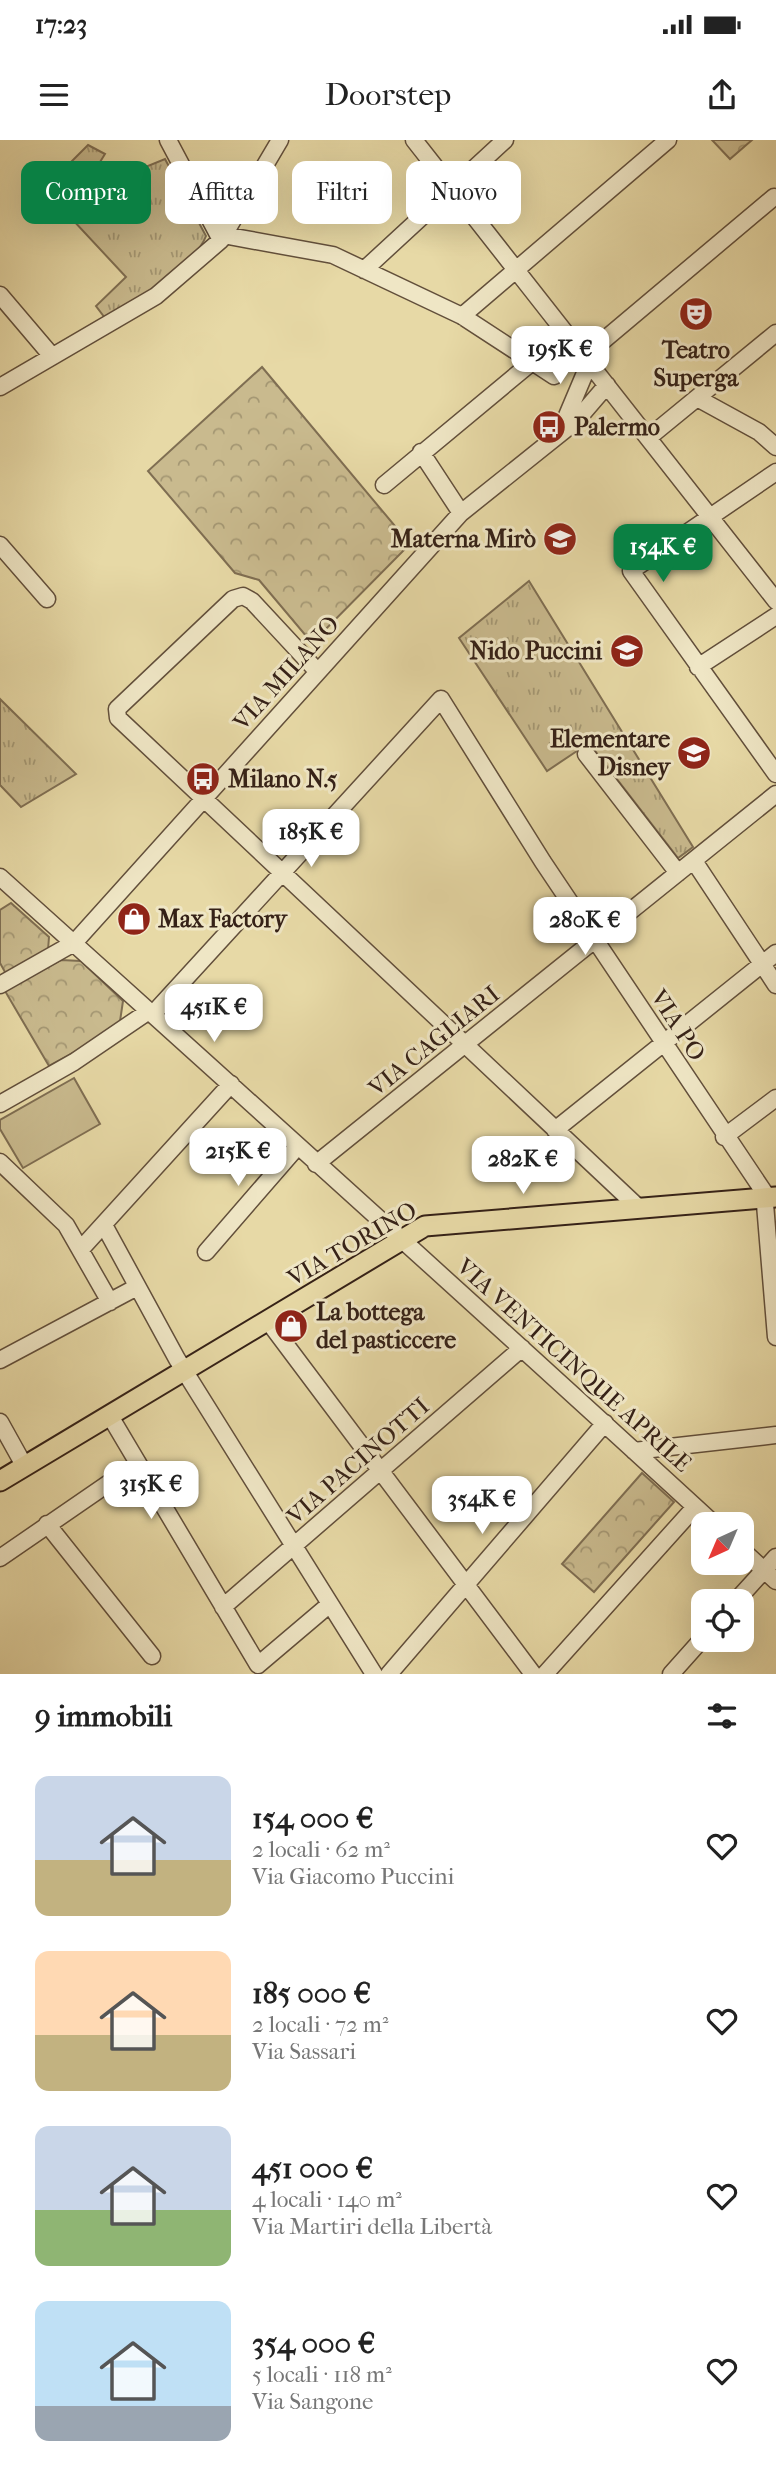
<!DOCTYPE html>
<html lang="it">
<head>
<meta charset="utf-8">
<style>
	:root { --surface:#fff; --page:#f2f2f2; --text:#222; --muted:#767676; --accent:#0b8043 }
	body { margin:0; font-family:"IM FELL French Canon",serif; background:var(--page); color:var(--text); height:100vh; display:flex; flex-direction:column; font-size:26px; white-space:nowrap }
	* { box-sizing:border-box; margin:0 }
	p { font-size:23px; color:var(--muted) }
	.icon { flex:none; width:38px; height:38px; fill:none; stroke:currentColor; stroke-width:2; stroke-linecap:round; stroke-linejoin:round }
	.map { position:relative; height:1534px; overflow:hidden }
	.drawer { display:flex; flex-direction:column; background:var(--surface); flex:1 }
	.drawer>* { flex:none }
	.banner { position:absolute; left:21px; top:21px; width:735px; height:63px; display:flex; gap:14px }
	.needle { width:46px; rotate:224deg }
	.controls { position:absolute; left:691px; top:1372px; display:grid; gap:14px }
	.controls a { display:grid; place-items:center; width:63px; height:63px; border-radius:14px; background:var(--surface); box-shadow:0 7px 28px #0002; font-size:35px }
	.price { position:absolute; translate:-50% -60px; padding:0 16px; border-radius:14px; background:#fff; color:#222; font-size:23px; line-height:46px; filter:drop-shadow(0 2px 4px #0008) }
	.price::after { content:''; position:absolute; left:50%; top:42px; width:21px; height:16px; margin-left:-10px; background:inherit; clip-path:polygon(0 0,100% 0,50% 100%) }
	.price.current { background:var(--accent); color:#fff }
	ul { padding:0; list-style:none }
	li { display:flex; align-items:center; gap:21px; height:175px; padding:0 35px }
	li span { display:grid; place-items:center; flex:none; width:196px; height:140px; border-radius:14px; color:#555 }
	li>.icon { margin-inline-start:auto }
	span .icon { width:84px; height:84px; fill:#fffc; stroke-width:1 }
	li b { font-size:30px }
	h2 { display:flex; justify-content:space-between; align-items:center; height:84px; padding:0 35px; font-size:30px }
	.chip { padding:0 24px; border-radius:14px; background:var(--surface); box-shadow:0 7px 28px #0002; font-size:24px; line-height:63px }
	.chip.current { background:var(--accent); color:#fff }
	.status { display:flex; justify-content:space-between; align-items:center; height:49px; padding:0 35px; background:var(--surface); direction:ltr }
	.status svg { height:19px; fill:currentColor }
	header { display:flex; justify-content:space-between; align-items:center; height:91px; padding:0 35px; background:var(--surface); font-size:32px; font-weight:600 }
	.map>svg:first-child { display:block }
</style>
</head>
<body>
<div class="status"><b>17:23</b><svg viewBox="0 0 49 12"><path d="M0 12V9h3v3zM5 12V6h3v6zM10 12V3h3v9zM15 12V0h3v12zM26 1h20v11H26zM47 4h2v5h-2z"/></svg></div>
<header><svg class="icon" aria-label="menu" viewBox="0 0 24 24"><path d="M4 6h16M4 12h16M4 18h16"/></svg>Doorstep<svg class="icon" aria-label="share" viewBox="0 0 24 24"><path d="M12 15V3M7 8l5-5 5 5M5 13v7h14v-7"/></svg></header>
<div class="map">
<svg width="776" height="1534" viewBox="0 0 776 1534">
	<defs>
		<pattern id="grass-tufts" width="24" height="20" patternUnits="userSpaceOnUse" patternTransform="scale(1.75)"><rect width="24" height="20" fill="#c9ba8e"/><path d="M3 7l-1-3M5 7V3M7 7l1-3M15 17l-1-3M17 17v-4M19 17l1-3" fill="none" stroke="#a49773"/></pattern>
		<pattern id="park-crowns" width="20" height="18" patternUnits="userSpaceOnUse" patternTransform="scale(1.75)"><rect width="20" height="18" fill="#c9ba8e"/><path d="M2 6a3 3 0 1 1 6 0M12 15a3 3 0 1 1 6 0" fill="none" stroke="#a49773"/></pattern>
	</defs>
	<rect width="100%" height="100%" fill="#e7d9a6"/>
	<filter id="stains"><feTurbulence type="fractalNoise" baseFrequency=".00286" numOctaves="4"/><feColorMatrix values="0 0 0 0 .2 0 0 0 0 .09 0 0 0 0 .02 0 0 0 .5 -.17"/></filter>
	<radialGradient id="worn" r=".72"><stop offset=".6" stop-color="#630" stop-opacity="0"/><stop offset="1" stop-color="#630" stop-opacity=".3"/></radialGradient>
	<path fill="url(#grass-tufts)" stroke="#7f6e52" stroke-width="2" d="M88,5L105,14L100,22L111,31L117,28L121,37L165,19L206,96C194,127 134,161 105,178L96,166L126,137L44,49Z
		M529,441L693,707L678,718L589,603L547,631L459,498Z
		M0,559L76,634L21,667L0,645Z"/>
	<path fill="url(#park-crowns)" stroke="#7f6e52" stroke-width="2" d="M712,0H752L730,19Z
		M262,227L410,404L312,503L259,440L235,433L148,331Z
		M11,763L49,797L48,810L6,834L0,823V770Z
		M61,820L81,821L123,861L119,888L49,926L5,851Z
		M642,1333L674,1362L594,1452L562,1424Z"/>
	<path fill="#c9ba8e" stroke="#7f6e52" stroke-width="2" d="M74,938L100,984L23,1028L0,989V980Z"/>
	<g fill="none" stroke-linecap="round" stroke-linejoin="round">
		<g stroke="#624f3b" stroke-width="19">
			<path id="minor" d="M168,0L221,100
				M414,0L776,461
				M223,95L333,115L462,176L554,236
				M364,130L505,0
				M0,155L51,215
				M462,176L668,0
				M0,247L156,156L221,100L280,0
				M697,258L759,292L776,307
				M566,278L585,233V216L774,57
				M648,298L776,193
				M421,312L461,373
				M776,332L631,431L776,634
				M384,345L532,222
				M0,405L47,459
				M698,527L776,476
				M318,532L252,461L243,456L233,459L117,569L118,578L640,1069
				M586,614L678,733
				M694,721L776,845
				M0,737C239,952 478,1167 714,1384
				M0,845L74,803L461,373L576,281L607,245
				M153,874L441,559L543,722L764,1052L776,1197
				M0,964L74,922L149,871
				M555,990L776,813
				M724,997L776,958
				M0,1022L66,1085L110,1162
				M316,1024L776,654
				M104,1085L177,1219L374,1534
				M81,1109L231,944
				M206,1112L297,1007
				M268,1181L533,1534
				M0,1220L137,1147
				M110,1276L258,1525L330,1464
				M0,1282L25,1327
				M634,1311L776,1295
				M47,1384L152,1516
				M742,1410L776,1441
				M0,1418L138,1323
				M736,1461L776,1417
				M223,1467L522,1208
				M389,1534L605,1283
				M545,1534L695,1367
				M671,1534L704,1497"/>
		</g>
		<g stroke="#352117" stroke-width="23">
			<path id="major" d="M0,1341L425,1086L776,1057"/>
		</g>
		<use href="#minor" stroke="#efe6c5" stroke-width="16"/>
		<use href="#major" stroke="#e7d9a6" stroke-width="19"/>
	</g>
	<defs>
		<g id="theatre-disc" transform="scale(1.75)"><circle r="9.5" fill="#8f2418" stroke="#efe6c5"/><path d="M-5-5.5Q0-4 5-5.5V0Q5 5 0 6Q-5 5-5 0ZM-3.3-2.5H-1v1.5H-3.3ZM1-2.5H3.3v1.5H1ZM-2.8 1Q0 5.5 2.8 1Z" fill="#fff"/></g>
		<g id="bus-disc" transform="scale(1.75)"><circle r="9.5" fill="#8f2418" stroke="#efe6c5"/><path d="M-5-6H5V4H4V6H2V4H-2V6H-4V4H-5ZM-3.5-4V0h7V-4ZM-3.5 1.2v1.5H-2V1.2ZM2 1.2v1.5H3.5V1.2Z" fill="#fff"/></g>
		<g id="school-disc" transform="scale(1.75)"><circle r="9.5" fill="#8f2418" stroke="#efe6c5"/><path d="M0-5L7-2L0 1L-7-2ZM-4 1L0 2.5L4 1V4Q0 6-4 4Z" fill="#fff"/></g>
		<g id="shop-disc" transform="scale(1.75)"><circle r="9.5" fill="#8f2418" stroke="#efe6c5"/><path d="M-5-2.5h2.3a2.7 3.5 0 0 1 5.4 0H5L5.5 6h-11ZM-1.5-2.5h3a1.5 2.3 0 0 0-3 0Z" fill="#fff"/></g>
	</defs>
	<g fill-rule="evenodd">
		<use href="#theatre-disc" x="696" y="174"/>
		<use href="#bus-disc" x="549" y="287"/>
		<use href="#school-disc" x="560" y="399"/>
		<use href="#school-disc" x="627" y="511"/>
		<use href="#school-disc" x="694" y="613"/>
		<use href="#bus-disc" x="203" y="639"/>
		<use href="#shop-disc" x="134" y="779"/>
		<use href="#shop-disc" x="291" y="1186"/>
	</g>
	<g text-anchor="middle" stroke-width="6" stroke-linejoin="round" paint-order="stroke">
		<g font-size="24" font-weight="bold" fill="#352117" stroke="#efe6c5" text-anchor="start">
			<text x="696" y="218" text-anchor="middle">Teatro<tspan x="696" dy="28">Superga</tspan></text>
			<text x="574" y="295">Palermo</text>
			<text x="536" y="407" text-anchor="end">Materna Mirò</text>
			<text x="602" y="519" text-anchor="end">Nido Puccini</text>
			<text x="670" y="607" text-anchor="end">Elementare<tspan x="670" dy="28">Disney</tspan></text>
			<text x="228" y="647">Milano N.5</text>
			<text x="158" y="787">Max Factory</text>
			<text x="316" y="1180">La bottega<tspan x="316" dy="28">del pasticcere</tspan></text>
		</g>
		<g font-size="24" fill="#352117" stroke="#efe6c5">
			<text transform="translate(286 533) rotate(-48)" y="8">VIA MILANO</text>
			<text transform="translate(678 885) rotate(57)" y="8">VIA PO</text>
			<text transform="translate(434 901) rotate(-39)" y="8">VIA CAGLIARI</text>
			<text transform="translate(352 1104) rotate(-30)" y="8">VIA TORINO</text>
			<text transform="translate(574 1225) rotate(42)" y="8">VIA VENTICINQUE APRILE</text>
			<text transform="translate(358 1321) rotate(-41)" y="8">VIA PACINOTTI</text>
		</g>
	</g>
	<rect width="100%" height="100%" filter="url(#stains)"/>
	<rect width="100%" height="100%" fill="url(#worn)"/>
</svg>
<div class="controls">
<a><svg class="needle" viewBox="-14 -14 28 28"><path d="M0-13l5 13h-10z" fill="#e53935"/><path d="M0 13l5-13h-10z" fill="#767676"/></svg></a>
<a><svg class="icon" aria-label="locate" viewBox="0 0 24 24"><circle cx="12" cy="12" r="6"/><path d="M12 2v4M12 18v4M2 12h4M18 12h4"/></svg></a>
</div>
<b class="price" style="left:560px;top:246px">195K €</b>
<b class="price current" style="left:663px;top:444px">154K €</b>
<b class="price" style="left:311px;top:729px">185K €</b>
<b class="price" style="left:585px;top:817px">280K €</b>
<b class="price" style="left:214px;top:904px">451K €</b>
<b class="price" style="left:238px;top:1048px">215K €</b>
<b class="price" style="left:523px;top:1056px">282K €</b>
<b class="price" style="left:151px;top:1381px">315K €</b>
<b class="price" style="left:482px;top:1396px">354K €</b>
<div class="banner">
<a class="chip current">Compra</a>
<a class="chip">Affitta</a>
<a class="chip">Filtri</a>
<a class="chip">Nuovo</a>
</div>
</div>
<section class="drawer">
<h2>9 immobili<svg class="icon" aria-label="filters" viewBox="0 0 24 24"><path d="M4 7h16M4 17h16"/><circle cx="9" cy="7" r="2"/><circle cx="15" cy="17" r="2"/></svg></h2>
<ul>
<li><span style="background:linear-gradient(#c9d6e8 60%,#c2b280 0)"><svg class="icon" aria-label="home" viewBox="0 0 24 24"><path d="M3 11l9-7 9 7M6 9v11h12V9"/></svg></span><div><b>154 000 €</b><p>2 locali · 62 m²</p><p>Via Giacomo Puccini</p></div><svg class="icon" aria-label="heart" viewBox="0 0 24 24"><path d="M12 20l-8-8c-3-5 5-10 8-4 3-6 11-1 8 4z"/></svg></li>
<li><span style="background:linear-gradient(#ffd9b3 60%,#c2b280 0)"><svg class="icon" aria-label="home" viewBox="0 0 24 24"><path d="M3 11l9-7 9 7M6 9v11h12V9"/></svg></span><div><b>185 000 €</b><p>2 locali · 72 m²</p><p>Via Sassari</p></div><svg class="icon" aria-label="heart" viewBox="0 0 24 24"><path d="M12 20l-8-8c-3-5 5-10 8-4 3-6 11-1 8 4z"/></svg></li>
<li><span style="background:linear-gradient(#c9d6e8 60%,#8fb573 0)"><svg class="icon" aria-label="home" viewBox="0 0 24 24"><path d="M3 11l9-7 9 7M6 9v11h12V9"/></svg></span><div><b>451 000 €</b><p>4 locali · 140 m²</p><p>Via Martiri della Libertà</p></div><svg class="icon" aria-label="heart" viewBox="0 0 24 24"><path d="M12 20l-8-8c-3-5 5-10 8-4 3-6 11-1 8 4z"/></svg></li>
<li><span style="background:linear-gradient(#bfe0f5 75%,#9aa5b1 0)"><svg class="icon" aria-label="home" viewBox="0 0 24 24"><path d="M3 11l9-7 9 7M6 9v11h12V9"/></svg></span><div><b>354 000 €</b><p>5 locali · 118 m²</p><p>Via Sangone</p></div><svg class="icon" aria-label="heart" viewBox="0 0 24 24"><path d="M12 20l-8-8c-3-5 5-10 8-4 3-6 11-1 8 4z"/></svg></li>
</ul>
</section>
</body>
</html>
